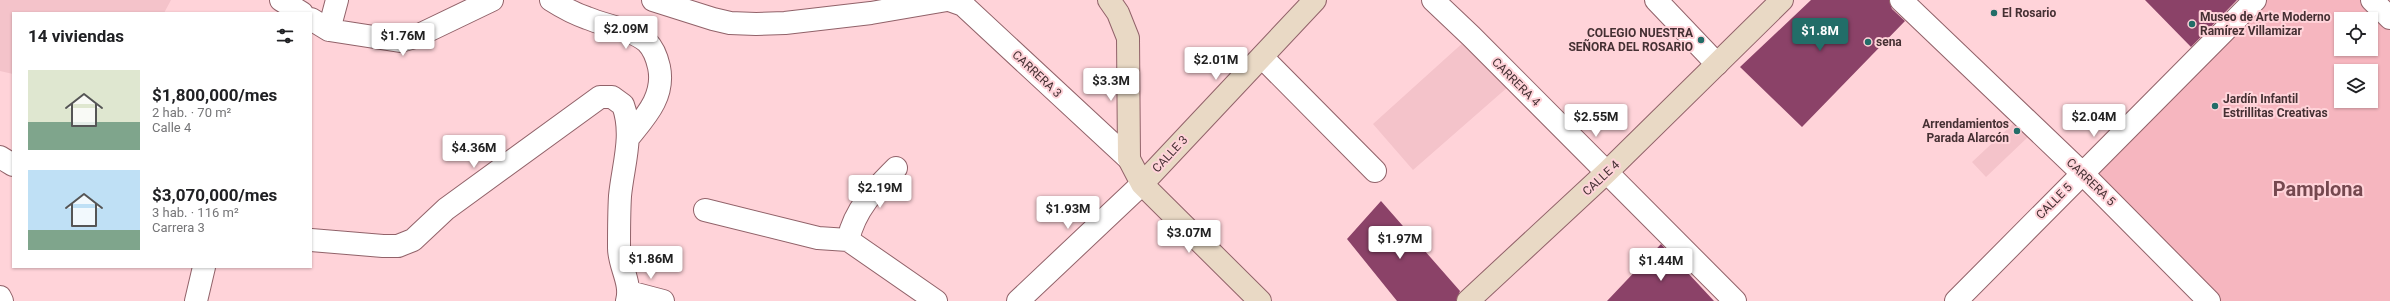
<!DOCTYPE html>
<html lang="es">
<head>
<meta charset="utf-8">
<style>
	:root { --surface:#fff; --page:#f6f6f6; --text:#202124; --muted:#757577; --accent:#226d68 }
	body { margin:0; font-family:Roboto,sans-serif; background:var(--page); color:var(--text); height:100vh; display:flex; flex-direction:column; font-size:15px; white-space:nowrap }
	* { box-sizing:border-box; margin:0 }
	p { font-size:13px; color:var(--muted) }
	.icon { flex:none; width:22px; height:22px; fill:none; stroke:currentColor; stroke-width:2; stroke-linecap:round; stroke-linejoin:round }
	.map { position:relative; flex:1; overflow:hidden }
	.drawer { position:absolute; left:12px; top:12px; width:300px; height:256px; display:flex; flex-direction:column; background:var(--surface); border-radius:0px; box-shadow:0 1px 3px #0004 }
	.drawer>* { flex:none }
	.buttons { position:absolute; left:2334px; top:12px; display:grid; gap:8px }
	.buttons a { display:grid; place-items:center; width:44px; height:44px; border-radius:0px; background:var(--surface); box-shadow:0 1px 3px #0004; font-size:20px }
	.price { position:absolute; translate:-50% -34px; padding:0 9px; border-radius:4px; background:#fff; color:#222; font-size:13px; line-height:26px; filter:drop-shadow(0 1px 2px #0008) }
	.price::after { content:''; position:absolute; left:50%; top:24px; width:12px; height:9px; margin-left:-6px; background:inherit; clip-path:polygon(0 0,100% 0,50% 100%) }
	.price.active { background:var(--accent); color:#fff }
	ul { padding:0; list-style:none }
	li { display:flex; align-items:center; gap:12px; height:100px; padding:0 16px }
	li span { display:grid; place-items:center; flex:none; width:112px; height:80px; border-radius:0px; color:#555 }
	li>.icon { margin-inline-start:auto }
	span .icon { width:48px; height:48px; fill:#fffc; stroke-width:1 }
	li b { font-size:17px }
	h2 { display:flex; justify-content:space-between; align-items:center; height:48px; padding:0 16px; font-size:17px }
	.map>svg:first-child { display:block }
</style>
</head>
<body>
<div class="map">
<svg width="2390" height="301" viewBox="0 0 2390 301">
	<rect width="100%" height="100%" fill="#ffd3d9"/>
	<path fill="#f4c3ca" d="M0,0H171L164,13H13V74L0,71Z
		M1466,40L1509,86L1413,170L1373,124Z
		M2016,121L2029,136L1986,177L1972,162Z"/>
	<path fill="#f6b6bf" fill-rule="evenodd" d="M2259,0H2372L2390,18V301H2208L2082,173ZM2341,19H2371V49H2341ZM2341,71H2371V101H2341Z"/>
	<path fill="#8b4268" d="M1811,0H1889L1892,9L1905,21L1802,127L1740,67Z
		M2145,0H2237L2191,47Z
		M1381,201L1460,291L1456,301H1397L1347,239Z
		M1661,244L1714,301H1607Z"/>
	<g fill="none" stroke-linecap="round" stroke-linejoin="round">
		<g stroke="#916269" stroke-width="24">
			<path id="street" d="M281,0L302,13
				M551,0C562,7 575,14 587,18C606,26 632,29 647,42C654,49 657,58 659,67C665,96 646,116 629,137
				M653,0L713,19L730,23L756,24L785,23L871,13L947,0
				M949,0L963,5L1129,159
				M1433,0L1471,36L1735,301
				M1656,0L1717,64
				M1901,0L2082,173L2209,301
				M2372,0L2390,18
				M311,19L329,30L400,41L415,37L492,0
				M329,30L337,0
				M1262,57L1375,171
				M0,157L13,165
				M705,210L818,238L848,240L936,301
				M311,240L383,246H398L413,240L446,209L600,97H612L623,105C634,135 623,165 620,196C619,213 619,230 619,248C619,266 632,283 627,301
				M848,240C855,209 874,190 896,168
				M629,292L663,301
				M0,297L2,301
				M196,301L204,267
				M1018,301L1142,184
				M1956,301L2255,0"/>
		</g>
		<g stroke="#916269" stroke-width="24">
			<path id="secondary" d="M1109,0L1118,13L1128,38L1129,159L1142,184L1260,301
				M1142,184L1315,0
				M1468,301L1607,172L1782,0"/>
		</g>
		<use href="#street" stroke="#fff" stroke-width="22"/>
		<use href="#secondary" stroke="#e9d9c5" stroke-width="22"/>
	</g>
	<g fill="#226d68" stroke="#ffd3d9" stroke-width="1.5">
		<circle cx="1994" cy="13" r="4"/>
		<circle cx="2192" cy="24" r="4"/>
		<circle cx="1701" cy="40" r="4"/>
		<circle cx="1868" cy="42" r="4"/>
		<circle cx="2215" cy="106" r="4"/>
		<circle cx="2017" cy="131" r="4"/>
	</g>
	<g text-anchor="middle" stroke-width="4" stroke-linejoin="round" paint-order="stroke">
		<g font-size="12" font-weight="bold" fill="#453033" stroke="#ffd3d9" text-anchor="start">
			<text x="2002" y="17">El Rosario</text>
			<text x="2200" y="21">Museo de Arte Moderno<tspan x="2200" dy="14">Ramírez Villamizar</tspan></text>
			<text x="1693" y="37" text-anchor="end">COLEGIO NUESTRA<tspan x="1693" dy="14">SEÑORA DEL ROSARIO</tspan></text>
			<text x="1876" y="46">sena</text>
			<text x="2223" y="103">Jardín Infantil<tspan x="2223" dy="14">Estrillitas Creativas</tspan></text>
			<text x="2009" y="128" text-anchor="end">Arrendamientos<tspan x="2009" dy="14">Parada Alarcón</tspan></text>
		</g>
		<g font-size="12" fill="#453033" stroke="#ffd3d9">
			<text transform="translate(1037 74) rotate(43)" y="4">CARRERA 3</text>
			<text transform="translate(1516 82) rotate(45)" y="4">CARRERA 4</text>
			<text transform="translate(1170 154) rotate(-47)" y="4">CALLE 3</text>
			<text transform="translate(1601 178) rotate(-43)" y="4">CALLE 4</text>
			<text transform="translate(2091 182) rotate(44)" y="4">CARRERA 5</text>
			<text transform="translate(2054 201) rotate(-45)" y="4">CALLE 5</text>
		</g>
		<g font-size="20" font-weight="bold" fill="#75484f" stroke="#ffd3d9">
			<text x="2318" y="196">Pamplona</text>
		</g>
	</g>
</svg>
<div class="buttons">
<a><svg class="icon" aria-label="locate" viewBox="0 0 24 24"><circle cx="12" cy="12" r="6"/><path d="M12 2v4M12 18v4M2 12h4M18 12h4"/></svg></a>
<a><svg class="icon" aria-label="layers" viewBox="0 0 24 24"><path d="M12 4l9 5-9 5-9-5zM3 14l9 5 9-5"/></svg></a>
</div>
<b class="price" style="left:626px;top:50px">$2.09M</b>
<b class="price active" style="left:1820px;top:52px">$1.8M</b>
<b class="price" style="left:403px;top:57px">$1.76M</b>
<b class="price" style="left:1216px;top:81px">$2.01M</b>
<b class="price" style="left:1111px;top:102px">$3.3M</b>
<b class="price" style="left:1596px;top:138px">$2.55M</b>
<b class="price" style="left:2094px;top:138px">$2.04M</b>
<b class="price" style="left:474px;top:169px">$4.36M</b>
<b class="price" style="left:880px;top:209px">$2.19M</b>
<b class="price" style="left:1068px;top:230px">$1.93M</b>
<b class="price" style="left:1189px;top:254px">$3.07M</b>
<b class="price" style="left:1400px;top:260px">$1.97M</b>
<b class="price" style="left:651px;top:280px">$1.86M</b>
<b class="price" style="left:1661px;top:282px">$1.44M</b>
<section class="drawer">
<h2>14 viviendas<svg class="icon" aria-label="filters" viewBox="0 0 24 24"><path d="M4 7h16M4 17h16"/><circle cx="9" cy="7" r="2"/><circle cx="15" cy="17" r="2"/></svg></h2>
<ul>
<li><span style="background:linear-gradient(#dfe7d0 65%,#7fa58c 0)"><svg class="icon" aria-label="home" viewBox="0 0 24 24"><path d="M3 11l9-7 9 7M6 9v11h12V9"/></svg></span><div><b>$1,800,000/mes</b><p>2 hab. · 70 m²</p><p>Calle 4</p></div></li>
<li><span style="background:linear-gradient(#bfe0f5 75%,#7fa58c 0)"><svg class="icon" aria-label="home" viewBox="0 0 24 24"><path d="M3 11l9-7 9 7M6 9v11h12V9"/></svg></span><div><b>$3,070,000/mes</b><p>3 hab. · 116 m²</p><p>Carrera 3</p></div></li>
</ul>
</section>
</div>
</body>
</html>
